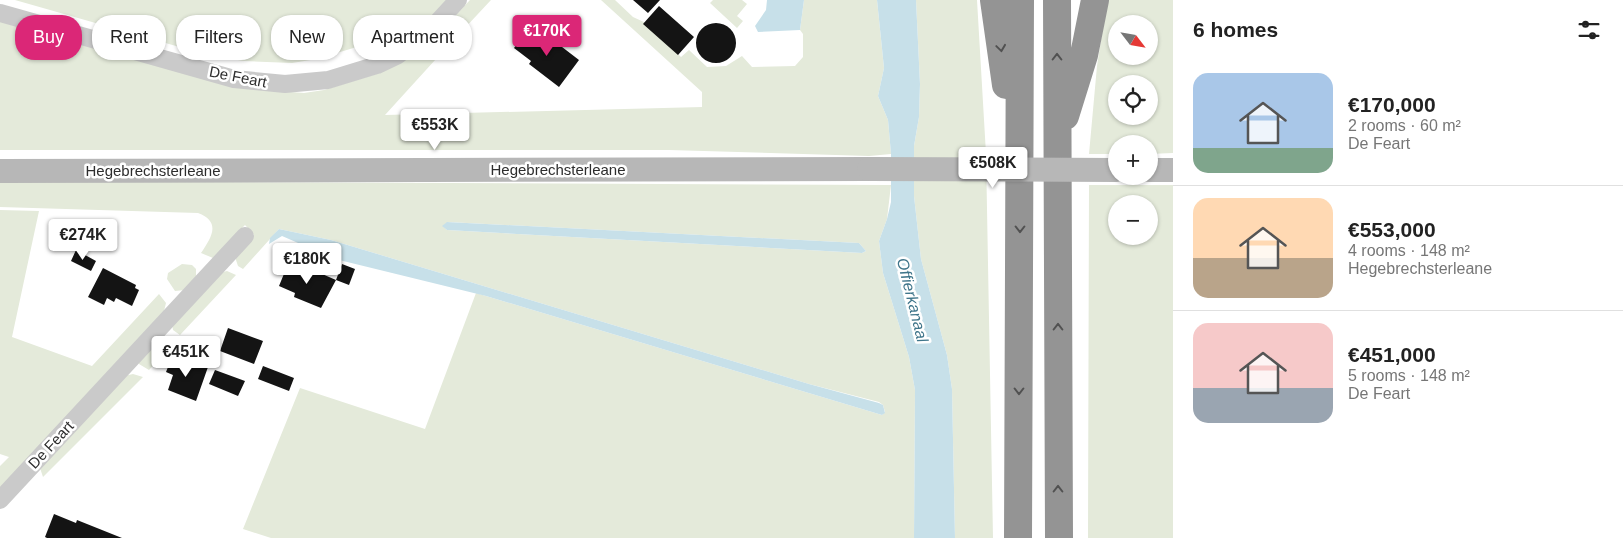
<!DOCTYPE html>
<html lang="en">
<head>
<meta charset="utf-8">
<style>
	:root { --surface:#fff; --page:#f6f6f6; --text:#222; --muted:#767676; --line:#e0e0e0; --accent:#db2777 }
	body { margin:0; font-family:Arial,sans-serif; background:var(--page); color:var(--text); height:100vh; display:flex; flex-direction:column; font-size:19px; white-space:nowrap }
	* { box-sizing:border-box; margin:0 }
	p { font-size:16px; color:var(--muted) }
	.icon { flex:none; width:28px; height:28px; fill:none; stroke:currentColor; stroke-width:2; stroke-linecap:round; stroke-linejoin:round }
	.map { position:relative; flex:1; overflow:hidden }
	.panel { display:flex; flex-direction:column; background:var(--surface); width:450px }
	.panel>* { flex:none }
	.hud { position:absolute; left:15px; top:15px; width:475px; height:45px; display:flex; gap:10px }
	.needle { width:32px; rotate:121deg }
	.controls { position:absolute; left:1108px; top:15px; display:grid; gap:10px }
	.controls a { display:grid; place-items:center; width:50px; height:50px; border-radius:50%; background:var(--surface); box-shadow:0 1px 4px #0004; font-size:25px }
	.price { position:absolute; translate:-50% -42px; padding:0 11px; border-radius:5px; background:#fff; color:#222; font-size:16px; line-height:32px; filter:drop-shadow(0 1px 2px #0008) }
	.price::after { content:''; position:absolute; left:50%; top:30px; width:15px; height:11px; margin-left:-8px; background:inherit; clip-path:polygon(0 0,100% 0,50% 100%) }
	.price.current { background:var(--accent); color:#fff }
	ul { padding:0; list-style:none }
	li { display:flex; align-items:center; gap:15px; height:125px; padding:0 20px }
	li+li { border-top:1px solid var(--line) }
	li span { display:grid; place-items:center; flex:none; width:140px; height:100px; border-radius:15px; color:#555 }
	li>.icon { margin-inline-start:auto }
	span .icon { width:60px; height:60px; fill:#fffc; stroke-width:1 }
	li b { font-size:21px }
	h2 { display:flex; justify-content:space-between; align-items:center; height:60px; padding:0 20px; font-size:21px }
	.chip { padding:0 18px; border-radius:20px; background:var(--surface); box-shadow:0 1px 4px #0004; font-size:18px; line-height:45px }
	.chip.current { background:var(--accent); color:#fff }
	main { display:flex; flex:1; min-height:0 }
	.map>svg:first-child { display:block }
</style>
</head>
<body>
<main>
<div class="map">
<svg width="1173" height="538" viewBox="0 0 1173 538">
	<rect width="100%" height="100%" fill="#fff"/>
	<path fill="#e4eada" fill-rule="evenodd" d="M15,0H450L403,42L372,59L360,46L317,59L292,63L244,61L211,56Z
		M470,0H491L463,30L452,19Z
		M601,0H615L633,17L646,23L681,57L689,50L707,67L726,66L742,56L752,67L795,66L803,57V34L800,30L804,0H877L884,68L878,96L888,120L891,154L869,156L669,150H0V21L252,89L304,93L324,90L376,74L406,59L440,31L456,37L385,115L702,107V92Z
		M713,0H742L747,4L737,16L743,21L737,28L710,3Z
		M916,0H977L986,154L993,538H955L952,389L947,355L921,259L914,196V146L919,117L920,84Z
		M1107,0H1173V153L1149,154V144H1116V154H1089L1097,66ZM1116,24H1149V56H1116ZM1116,84H1149V116H1116Z
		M0,181L891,185L887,219L879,241L883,273L909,357L915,390L914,538H271L243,529L300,388L425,429L476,293L882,415L885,412L883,405L879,402L809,384L331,240L279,229L243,269L238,266L235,257L254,235L245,225L213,258L201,253C211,238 222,222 198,213L0,207ZM448,222L859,243L866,251L862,253L447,230L443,226Z
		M1089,185H1173V538H1088ZM1116,204H1149V236H1116Z
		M0,210L39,211L12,337L92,366L159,294L166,303L164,311L0,490V466L9,457L0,454Z
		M182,264L192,265L196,269V276L185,290L175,291L167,279L168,273Z
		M227,271L236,275L180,335L173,330L172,324L219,273Z
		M156,341L174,343L149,370L139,364L138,361Z
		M133,374L143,377L43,477L40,468L124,376Z"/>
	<path fill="#c7e0e9" d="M767,0H804L800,30L758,32L755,26L766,10Z
		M877,0H916L920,84L919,117L914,146V196L921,259L947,355L952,389L955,538H914L915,390L909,357L883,273L879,241L887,219L891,202V154L888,120L878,96L884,68Z
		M447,222L859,243L866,251L862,253L447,230L442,226Z
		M279,229L331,240L809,384L879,403L883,405L885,413L882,415L486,296L335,259L282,236L269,244L270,238Z"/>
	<path fill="#141414" d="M633,0H660L648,13Z
		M659,6L694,37L678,55L643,24Z
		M544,15L551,20L545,28L539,23Z
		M696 43a20 20 0 1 1 40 0a20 20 0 1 1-40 0Z
		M529,28L543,39L545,36L548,38L549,37L579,60L559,87L529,64L531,61L514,48Z
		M76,250L96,261L91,271L71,261Z
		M288,264L305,271L306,267L336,280L321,308L294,297L295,293L279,286Z
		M342,264L355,269L349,285L336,280Z
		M103,268L136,285L135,288L139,290L132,306L116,298L114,302L107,298L104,305L88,297Z
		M228,328L263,341L254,364L220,351Z
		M172,357L192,365L193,361L208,367L196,401L168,390L173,375L166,372Z
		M263,366L294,378L289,391L258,379Z
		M215,370L245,381L238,396L209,384Z
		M54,514L76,523L77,520L122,538H47L45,537Z"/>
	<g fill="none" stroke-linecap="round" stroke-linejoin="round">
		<path stroke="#cacaca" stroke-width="18" d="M0,13L234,79L285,84L328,80L377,65L398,55L432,28L458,0
			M0,500L245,236"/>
		<path stroke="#b7b7b7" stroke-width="24" d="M1149,170H1173
			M0,171L869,169"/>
		<path stroke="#949494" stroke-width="28" d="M994,0L1006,85
			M1057,0L1059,538
			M1065,116L1084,55L1095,0
			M1018,538L1020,0"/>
		<path stroke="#b7b7b7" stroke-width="24" d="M869,169L1116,170"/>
	</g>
	<defs><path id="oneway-chevron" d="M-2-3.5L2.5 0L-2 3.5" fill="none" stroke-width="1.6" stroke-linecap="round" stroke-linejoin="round" transform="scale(1.25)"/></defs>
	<g stroke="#515151">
		<use href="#oneway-chevron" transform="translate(1001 48) rotate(82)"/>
		<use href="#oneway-chevron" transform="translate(1057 57) rotate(-90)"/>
		<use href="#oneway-chevron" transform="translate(1020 229) rotate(90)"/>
		<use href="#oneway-chevron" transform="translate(1058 327) rotate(-90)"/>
		<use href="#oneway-chevron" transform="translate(1019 391) rotate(90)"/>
		<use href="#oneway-chevron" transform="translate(1058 489) rotate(-90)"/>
	</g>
	<g text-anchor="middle" stroke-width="5" stroke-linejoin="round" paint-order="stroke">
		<g font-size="15" fill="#2d2d2d" stroke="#fff">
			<text transform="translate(238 77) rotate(11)" y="5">De Feart</text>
			<text x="558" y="175">Hegebrechsterleane</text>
			<text x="153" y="176">Hegebrechsterleane</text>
			<text transform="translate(51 445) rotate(-47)" y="5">De Feart</text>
		</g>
		<g font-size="16" font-style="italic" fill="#3f758a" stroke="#fff">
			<text transform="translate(913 300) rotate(76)" y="6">Offierkanaal</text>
		</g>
	</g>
</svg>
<div class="controls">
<a><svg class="needle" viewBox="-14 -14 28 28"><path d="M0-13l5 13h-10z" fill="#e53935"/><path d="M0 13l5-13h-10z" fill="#767676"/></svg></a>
<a><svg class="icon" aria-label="locate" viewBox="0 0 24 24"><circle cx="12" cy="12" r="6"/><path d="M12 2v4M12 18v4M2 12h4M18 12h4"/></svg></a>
<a>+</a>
<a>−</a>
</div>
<b class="price current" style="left:547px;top:57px">€170K</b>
<b class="price" style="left:435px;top:151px">€553K</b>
<b class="price" style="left:993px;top:189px">€508K</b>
<b class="price" style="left:83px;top:261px">€274K</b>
<b class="price" style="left:307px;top:285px">€180K</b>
<b class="price" style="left:186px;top:378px">€451K</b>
<div class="hud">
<a class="chip current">Buy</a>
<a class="chip">Rent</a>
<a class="chip">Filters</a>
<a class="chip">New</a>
<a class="chip">Apartment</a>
</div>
</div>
<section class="panel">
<h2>6 homes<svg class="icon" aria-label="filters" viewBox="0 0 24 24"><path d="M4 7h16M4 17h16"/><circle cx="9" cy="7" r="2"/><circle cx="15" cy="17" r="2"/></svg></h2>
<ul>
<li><span style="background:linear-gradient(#a9c7e8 75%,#7fa58c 0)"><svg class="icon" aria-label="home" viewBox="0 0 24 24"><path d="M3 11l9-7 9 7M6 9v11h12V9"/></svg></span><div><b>€170,000</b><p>2 rooms · 60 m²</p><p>De Feart</p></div></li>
<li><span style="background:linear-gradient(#ffd9b3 60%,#b9a48a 0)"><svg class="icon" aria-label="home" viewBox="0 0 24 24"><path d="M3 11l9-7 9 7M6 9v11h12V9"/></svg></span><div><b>€553,000</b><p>4 rooms · 148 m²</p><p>Hegebrechsterleane</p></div></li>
<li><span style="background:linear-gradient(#f6c9c9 65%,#9aa5b1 0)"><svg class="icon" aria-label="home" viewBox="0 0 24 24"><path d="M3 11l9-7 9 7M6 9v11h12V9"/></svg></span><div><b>€451,000</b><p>5 rooms · 148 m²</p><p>De Feart</p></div></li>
</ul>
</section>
</main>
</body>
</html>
